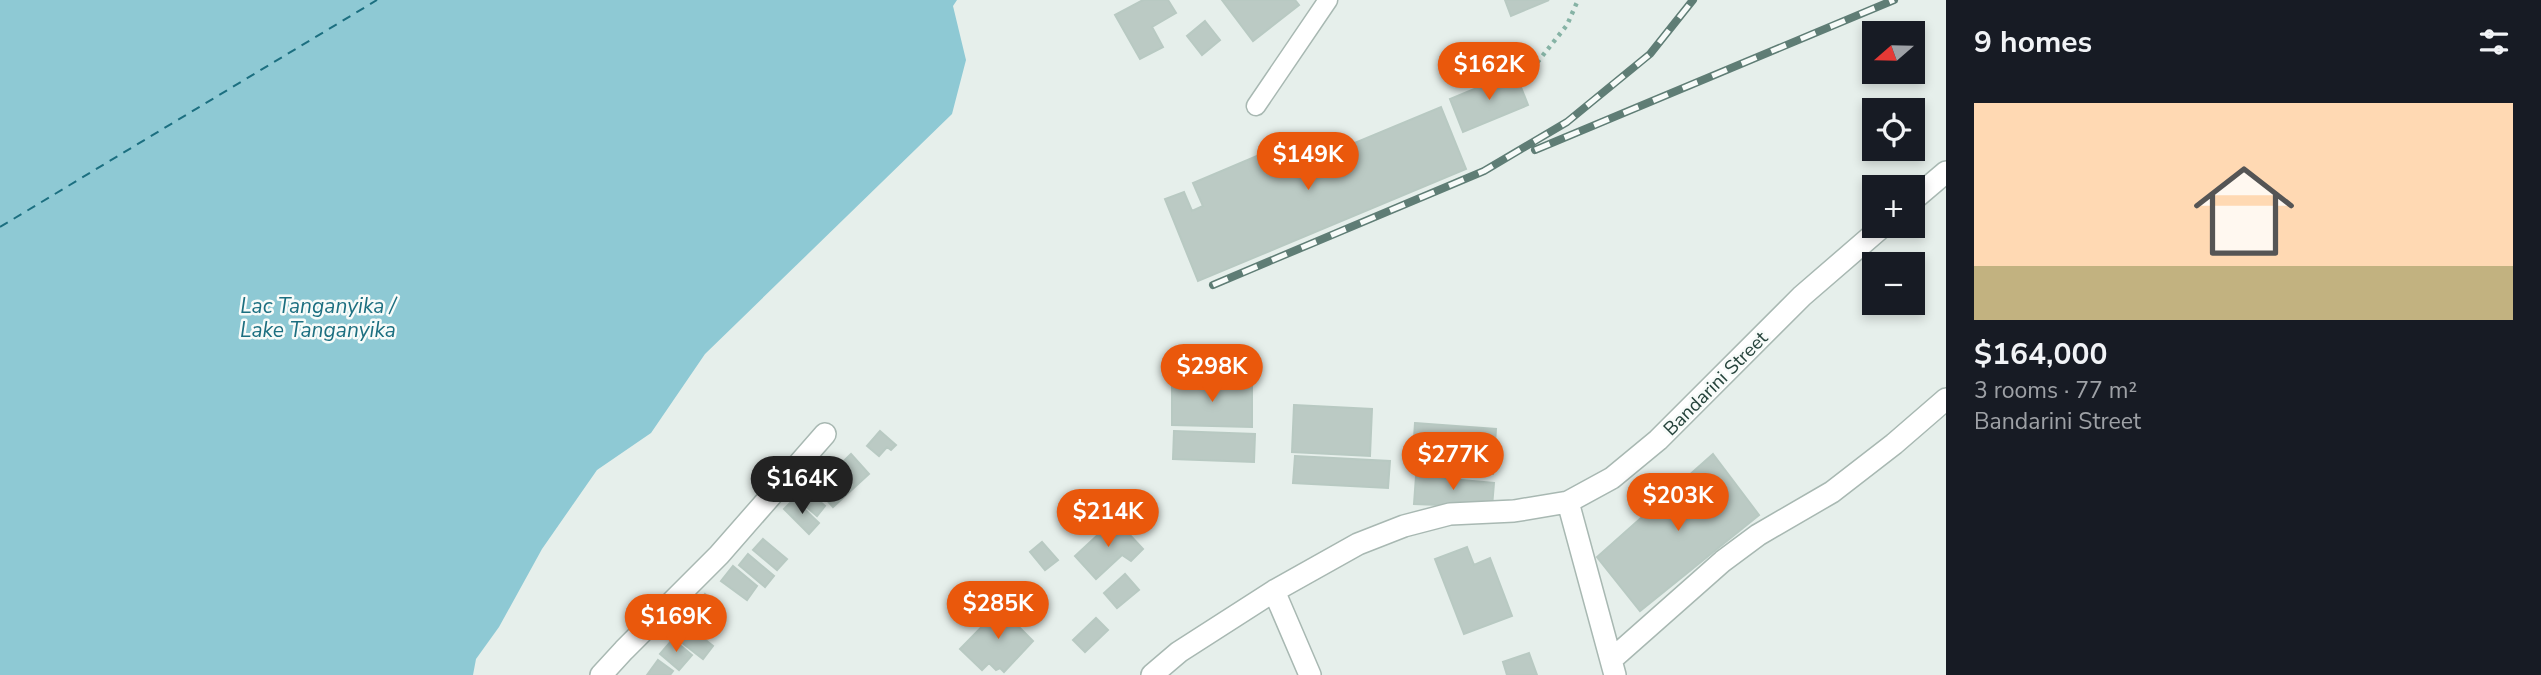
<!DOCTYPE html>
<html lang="en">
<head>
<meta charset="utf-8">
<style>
	:root { --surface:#171b24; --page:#242831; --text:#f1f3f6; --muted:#9ea1a6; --accent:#ea580c }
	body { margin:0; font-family:"Nunito Sans",sans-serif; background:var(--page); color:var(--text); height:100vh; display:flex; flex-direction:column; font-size:26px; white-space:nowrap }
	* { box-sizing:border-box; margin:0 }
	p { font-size:23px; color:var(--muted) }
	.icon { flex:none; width:38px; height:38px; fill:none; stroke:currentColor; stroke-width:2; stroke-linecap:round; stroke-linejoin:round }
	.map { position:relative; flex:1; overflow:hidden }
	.panel { display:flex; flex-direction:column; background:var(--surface); width:595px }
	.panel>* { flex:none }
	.needle { width:46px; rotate:250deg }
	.fabs { position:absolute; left:1862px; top:21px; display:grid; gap:14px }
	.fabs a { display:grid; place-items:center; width:63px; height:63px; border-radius:0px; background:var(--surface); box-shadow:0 4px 10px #0003; font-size:35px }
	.price { position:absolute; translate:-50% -60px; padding:0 16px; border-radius:24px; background:var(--accent); color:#fff; font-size:23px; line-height:46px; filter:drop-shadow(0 2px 4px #0008) }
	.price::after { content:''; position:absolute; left:50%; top:42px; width:21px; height:16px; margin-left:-10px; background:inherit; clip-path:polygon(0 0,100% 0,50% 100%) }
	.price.active { background:#222; color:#fff }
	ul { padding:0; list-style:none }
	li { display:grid; align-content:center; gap:14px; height:371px; padding:0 28px }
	li span { display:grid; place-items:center; height:217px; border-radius:0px; color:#555 }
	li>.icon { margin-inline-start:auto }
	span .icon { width:126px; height:126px; fill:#fffc; stroke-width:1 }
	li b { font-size:30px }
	h2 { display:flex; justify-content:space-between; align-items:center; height:84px; padding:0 28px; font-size:30px }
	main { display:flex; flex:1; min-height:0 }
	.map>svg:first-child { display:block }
</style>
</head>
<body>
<main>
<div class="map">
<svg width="1946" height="675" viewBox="0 0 1946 675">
	<rect width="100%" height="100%" fill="#e6efeb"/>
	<path fill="#8ec9d4" d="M0,0H957L953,6L966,60L952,114L705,354L651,433L597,470L542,549L499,627L476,659L473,675H0Z"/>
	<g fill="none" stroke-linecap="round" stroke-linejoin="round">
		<path stroke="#1c6f80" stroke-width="2" stroke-dasharray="9 7" stroke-linecap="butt" d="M0,227L377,0"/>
	</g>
	<path fill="#bbcac4" stroke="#b8c9c2" stroke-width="2" d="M1143,0H1168L1176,13L1152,27L1163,47L1140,59L1115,15Z
		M1222,0H1295L1299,5L1253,41Z
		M1505,0H1549L1511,16Z
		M1205,21L1220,40L1202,55L1187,36Z
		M1515,72L1528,105L1463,132L1450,99Z
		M1441,107L1466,169L1198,281L1165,199L1184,192L1192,211L1203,206L1193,183L1276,148L1285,172Z
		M1172,381L1252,383V427L1172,425Z
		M1294,405L1372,409L1370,456L1292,452Z
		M1415,423L1496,429L1493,474L1412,467Z
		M880,431L896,445L891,450L887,447L879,456L867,446Z
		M1174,431L1255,434L1254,462L1173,459Z
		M851,454L869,474L833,507L816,488Z
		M1713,454L1759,515L1640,611L1597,557Z
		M1295,456L1390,461L1388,488L1293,483Z
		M1416,476L1494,483L1492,507L1414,504Z
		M804,488L825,506L817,516L796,498Z
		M794,499L819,523L809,534L784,509Z
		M1115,519L1143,549L1131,561L1122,555L1096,579L1075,556Z
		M763,539L787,559L777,570L753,550Z
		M1042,542L1058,560L1045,570L1030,552Z
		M1467,547L1474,565L1490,558L1512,616L1464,634L1435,559Z
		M748,554L774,576L765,587L739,565Z
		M733,566L757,586L747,600L721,581Z
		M1125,574L1139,590L1117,608L1104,593Z
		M705,594L720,605L708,620L705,618L697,628L688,620L696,610L694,608Z
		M1006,602L1025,621L1019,627L1033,641L1004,672L1000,668L996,670L989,663L982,670L960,649Z
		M1096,618L1108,630L1085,652L1073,640Z
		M687,625L713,646L703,659L676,638Z
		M673,639L692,655L679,670L660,654Z
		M1529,653L1537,675H1507L1503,662Z
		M658,660L673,671L670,675H647Z"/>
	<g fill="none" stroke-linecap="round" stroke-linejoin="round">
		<g stroke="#a8b8b2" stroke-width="21">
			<path id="lane" d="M1256,106L1328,0"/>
		</g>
		<g stroke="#a8b8b2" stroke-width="24">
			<path id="street" d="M1913,200L1946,172
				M1568,502L1615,675
				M1274,591L1310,675
				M1611,660L1723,561L1758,535L1832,492L1894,444L1946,399
				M601,675L624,650L719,555L825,434
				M1152,675L1179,652L1274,591L1358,544L1404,526L1450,514L1514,511L1568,502L1612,478L1658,440L1802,296L1883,226"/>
		</g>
		<path stroke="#86b3a5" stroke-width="4.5" stroke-dasharray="3.5 5" stroke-linecap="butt" d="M1532,69L1567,25L1578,0"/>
		<use href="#lane" stroke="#fff" stroke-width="18"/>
		<use href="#street" stroke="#fff" stroke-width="21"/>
		<g stroke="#5f7d75" stroke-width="8">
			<path id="rail" d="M1535,150L1894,0
				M1213,285L1484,171L1567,122L1650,54L1693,0"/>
		</g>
		<use href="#rail" stroke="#f7fbf9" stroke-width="5" stroke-dasharray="16" stroke-linecap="butt"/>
	</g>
	<g text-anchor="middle" stroke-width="5" stroke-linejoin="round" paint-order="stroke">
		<g font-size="19" fill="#24423a" stroke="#f7fbf9">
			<text transform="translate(1715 383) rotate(-45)" y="7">Bandarini Street</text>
		</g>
		<g font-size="21" font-style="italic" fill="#1c6f80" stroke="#f7fbf9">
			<text x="318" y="313">Lac Tanganyika /<tspan x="318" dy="24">Lake Tanganyika</tspan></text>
		</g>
	</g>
</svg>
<div class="fabs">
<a><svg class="needle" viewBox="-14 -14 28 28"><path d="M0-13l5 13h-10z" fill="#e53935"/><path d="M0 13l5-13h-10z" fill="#9ea1a6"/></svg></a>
<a><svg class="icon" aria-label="locate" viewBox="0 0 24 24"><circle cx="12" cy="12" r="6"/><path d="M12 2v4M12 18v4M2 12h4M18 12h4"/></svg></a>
<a>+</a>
<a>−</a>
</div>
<b class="price" style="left:1489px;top:102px">$162K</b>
<b class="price" style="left:1308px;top:192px">$149K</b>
<b class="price" style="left:1212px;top:404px">$298K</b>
<b class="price" style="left:1453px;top:492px">$277K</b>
<b class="price active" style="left:802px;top:516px">$164K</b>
<b class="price" style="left:1678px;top:533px">$203K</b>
<b class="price" style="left:1108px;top:549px">$214K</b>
<b class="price" style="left:998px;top:641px">$285K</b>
<b class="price" style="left:676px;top:654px">$169K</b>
</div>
<section class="panel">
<h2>9 homes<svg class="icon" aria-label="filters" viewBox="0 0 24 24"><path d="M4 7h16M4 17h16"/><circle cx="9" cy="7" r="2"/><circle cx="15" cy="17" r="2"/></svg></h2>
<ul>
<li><span style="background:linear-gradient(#ffd9b3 75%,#c2b280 0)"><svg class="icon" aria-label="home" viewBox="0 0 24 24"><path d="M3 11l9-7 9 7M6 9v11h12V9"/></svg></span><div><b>$164,000</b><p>3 rooms · 77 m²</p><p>Bandarini Street</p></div></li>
</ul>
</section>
</main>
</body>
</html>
